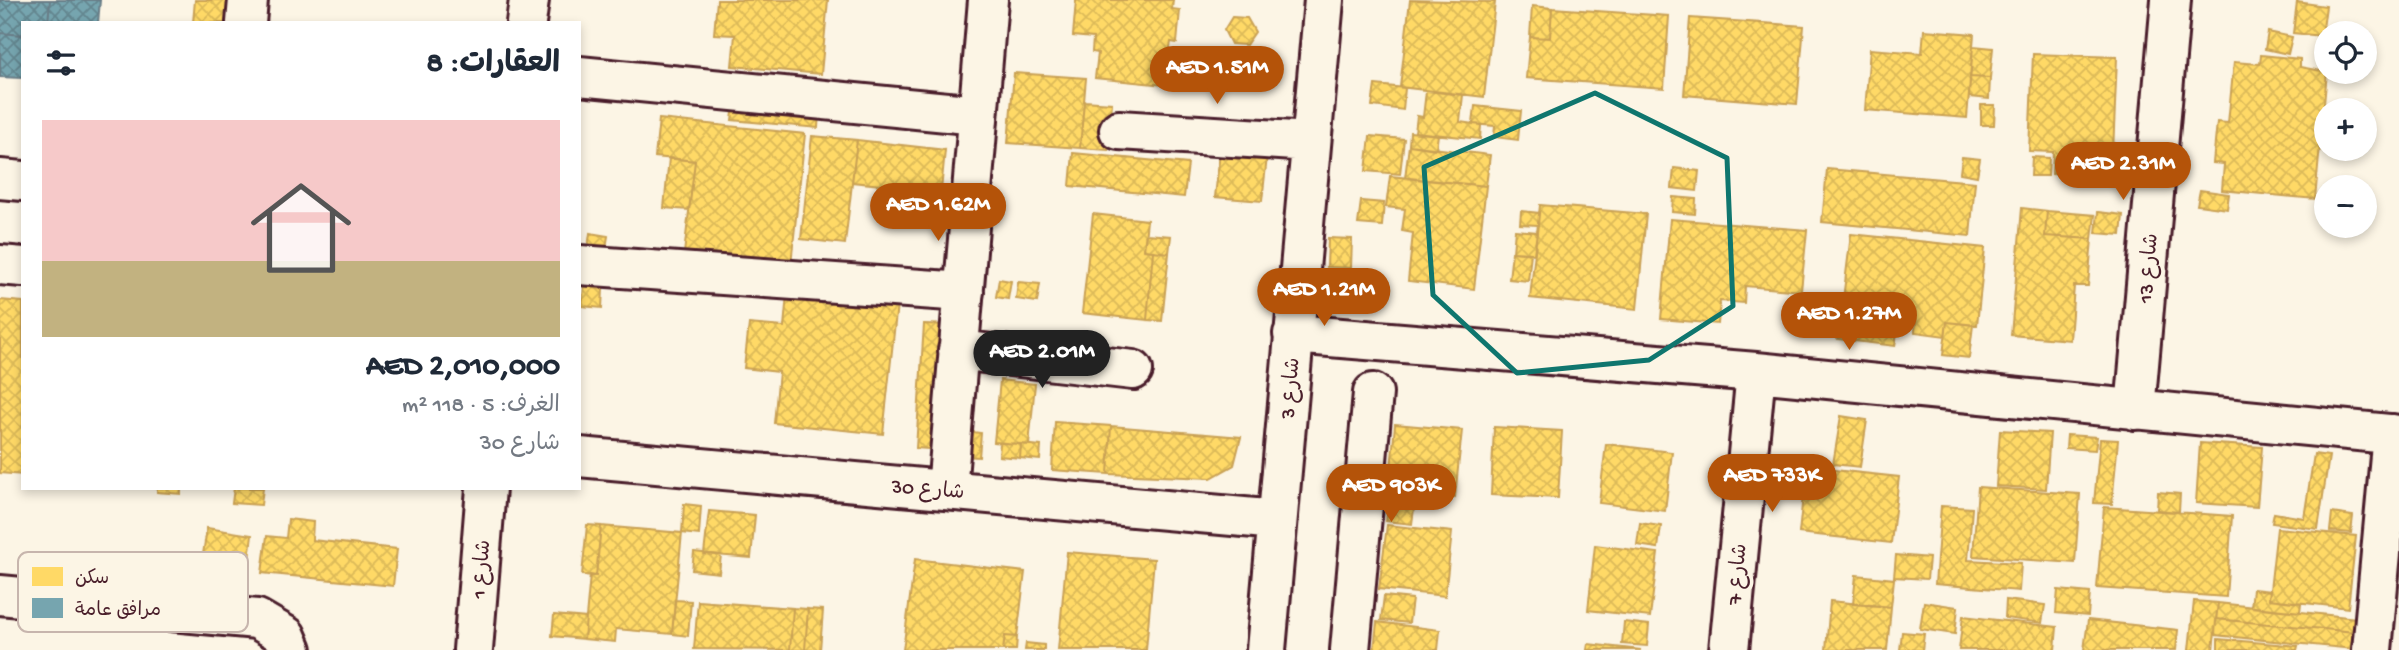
<!DOCTYPE html>
<html lang="ar">
<head>
<meta charset="utf-8">
<style>
	:root { --surface:#fff; --page:#f2f2f3; --text:#1f2937; --muted:#747a83; --line:#e0e1e3; --accent:#b45309 }
	body { margin:0; font-family:"Gochi Hand","Playpen Sans Arabic",sans-serif; background:var(--page); color:var(--text); direction:rtl; height:100vh; display:flex; flex-direction:column; font-size:26px; white-space:nowrap }
	* { box-sizing:border-box; margin:0 }
	p { font-size:23px; color:var(--muted) }
	.icon { flex:none; width:38px; height:38px; fill:none; stroke:currentColor; stroke-width:2; stroke-linecap:round; stroke-linejoin:round }
	.map { position:relative; flex:1; overflow:hidden; direction:ltr }
	.drawer { position:absolute; left:21px; top:21px; width:560px; height:469px; display:flex; flex-direction:column; background:var(--surface); border-radius:0px; box-shadow:0 4px 10px #0003; direction:rtl }
	.drawer>* { flex:none }
	.controls { position:absolute; left:2314px; top:21px; display:grid; gap:14px }
	.controls a { display:grid; place-items:center; width:63px; height:63px; border-radius:50%; background:var(--surface); box-shadow:0 4px 10px #0003; font-size:35px }
	.price { position:absolute; translate:-50% -60px; padding:0 16px; border-radius:24px; background:var(--accent); color:#fff; font-size:23px; line-height:46px; filter:drop-shadow(0 2px 4px #0008) }
	.price::after { content:''; position:absolute; left:50%; top:42px; width:21px; height:16px; margin-left:-10px; background:inherit; clip-path:polygon(0 0,100% 0,50% 100%) }
	.price.on { background:#222; color:#fff }
	ul { padding:0; list-style:none }
	li { display:grid; align-content:center; gap:14px; height:371px; padding:0 21px }
	li+li { border-top:2px solid var(--line) }
	li span { display:grid; place-items:center; height:217px; border-radius:0px; color:#555 }
	li>.icon { margin-inline-start:auto }
	span .icon { width:126px; height:126px; fill:#fffc; stroke-width:1 }
	li b { font-size:30px }
	h2 { display:flex; justify-content:space-between; align-items:center; height:84px; padding:0 21px; font-size:30px }
	.map>svg:first-child { display:block }
</style>
</head>
<body>
<div class="map">
<svg width="2399" height="650" viewBox="0 0 2399 650">
	<defs>
		<pattern id="homes-cross-hatch" width="8" height="8" patternUnits="userSpaceOnUse" patternTransform="scale(1.75)"><rect width="8" height="8" fill="#ffd966"/><path d="M0 0l8 8M0 8l8-8" fill="none" stroke="#dcba59"/></pattern>
		<pattern id="public-cross-hatch" width="8" height="8" patternUnits="userSpaceOnUse" patternTransform="scale(1.75)"><rect width="8" height="8" fill="#76a5af"/><path d="M0 0l8 8M0 8l8-8" fill="none" stroke="#63868f"/></pattern>
	</defs>
	<rect width="100%" height="100%" fill="#fcf5e5"/>
	<filter id="ink" filterUnits="userSpaceOnUse"><feTurbulence type="fractalNoise" baseFrequency=".0143" numOctaves="2"/><feDisplacementMap in="SourceGraphic" scale="14" xChannelSelector="R" yChannelSelector="G"/><feConvolveMatrix kernelMatrix="1 2 1 2 8 2 1 2 1" color-interpolation-filters="sRGB"/></filter>
	<g filter="url(#ink)">
		<path fill="url(#homes-cross-hatch)" stroke="#c9a154" stroke-width="2" d="M195,0H230L229,23H193Z
			M717,0H828L821,74L732,66L735,35L714,34Z
			M1076,0H1173L1172,9L1180,10L1177,43L1171,42L1164,85L1095,78L1098,53L1092,52L1093,38L1073,36Z
			M1410,0L1495,2L1484,97L1400,87Z
			M2297,2L2326,6L2322,36L2293,33Z
			M1532,6L1552,8L1550,38L1530,37Z
			M1552,8L1669,16L1664,88L1526,78L1530,37L1550,38Z
			M1232,17L1247,18L1255,32L1246,45L1231,44L1224,30Z
			M1690,18L1804,26L1797,104L1684,95Z
			M1924,30L1974,34L1967,118L1865,110L1870,49L1922,53Z
			M2268,32L2292,37L2288,54L2265,49Z
			M1973,46L1993,48L1990,78L1970,77Z
			M2033,54L2117,57L2113,153H2098L2097,174L2083,173L2084,158L2071,157L2070,175L2052,174L2053,152L2029,151Z
			M2261,55L2300,59V67L2327,72L2315,199L2222,190L2224,164L2213,163L2217,122L2228,123L2234,62L2260,64Z
			M1014,73L1086,78L1080,148L1008,143Z
			M1970,77L1990,78L1989,99L1969,97Z
			M1375,85L1405,88L1403,110L1372,106Z
			M1426,91L1463,95L1460,122L1481,125L1480,139L1415,132L1417,116L1423,117Z
			M1084,101L1112,103L1108,150L1080,148Z
			M734,104L819,111L818,128L732,120Z
			M1981,105H1995L1994,125H1981Z
			M1475,106L1521,111L1518,140L1494,137L1495,126L1473,124Z
			M659,119L805,134L791,264L682,270L695,161L655,157Z
			M1410,132L1438,135L1436,149L1409,145Z
			M812,136L857,140L845,244L801,239Z
			M1370,136L1404,139L1400,174L1366,171Z
			M857,140L945,150L941,191L852,182Z
			M1409,145L1490,155L1486,186L1405,178Z
			M1220,152L1267,157L1262,201L1215,197Z
			M1073,153L1188,164L1184,197L1070,186Z
			M1962,157L1980,159L1977,176L1960,173Z
			M2032,157L2049,158L2048,176H2031Z
			M669,158L695,161L689,210L664,208Z
			M2110,160L2127,161L2125,179L2108,177Z
			M1674,168L1699,171L1697,191L1672,188Z
			M1827,169L1975,182L1970,236L1822,222Z
			M1390,176L1486,186L1474,289L1408,281L1413,233L1402,231L1405,209L1386,207Z
			M2200,190L2229,194L2227,209L2197,205Z
			M1673,197L1696,199L1695,214L1672,212Z
			M1361,201L1384,203L1382,226L1358,224Z
			M1540,205L1646,214L1637,309L1530,298Z
			M2022,208L2047,211L2045,236L2092,239L2088,286H2074L2070,340L2011,335Z
			M1521,211L1539,213L1538,225L1520,224Z
			M2047,211L2095,215L2092,239L2045,236Z
			M2098,212L2123,215L2121,235L2096,233Z
			M1093,214L1147,220L1144,250L1153,251L1147,320L1082,313Z
			M1670,219L1807,230L1801,291L1745,286L1744,303L1720,301L1718,324L1661,319Z
			M1515,230L1537,232L1534,254L1513,252Z
			M590,233L608,236L605,254L586,262Z
			M1146,234L1171,236L1169,253L1144,250Z
			M1851,234L1985,248L1977,325L1947,322L1945,336L1915,332L1916,319L1895,316L1897,305L1843,299Z
			M1328,238L1352,239L1351,268L1327,267Z
			M1153,251L1169,253L1162,321L1147,320Z
			M1512,252L1531,253L1528,281L1509,279Z
			M585,278L594,279L593,288L603,289L602,308L582,306Z
			M999,279L1011,281L1008,299L996,297Z
			M1018,282L1040,284L1037,302L1016,299Z
			M787,294L897,304L883,434L774,423L779,372L744,368L749,324L784,327Z
			M0,300L23,302V475L0,473Z
			M1841,312L1899,320L1895,346L1837,339Z
			M1947,322L1973,325L1969,358L1943,355Z
			M924,324L951,325L942,450L916,448Z
			M1000,380L1035,384L1029,445L994,442Z
			M1841,416L1867,420L1860,467L1833,464Z
			M1055,422L1111,426L1108,474L1052,470Z
			M1395,424L1462,430L1455,497L1389,492Z
			M1111,426L1241,437L1234,465L1211,478L1108,474Z
			M1494,427L1562,431L1558,498L1491,495Z
			M2000,430L2050,433L2046,489L1996,486Z
			M965,431L981,433L979,457L963,456Z
			M2067,435L2097,437L2095,450L2066,448Z
			M2100,439L2118,440L2112,504L2094,503Z
			M1000,443L1021,444L1020,458L999,456Z
			M2200,443L2262,447L2257,507L2196,503Z
			M1021,444L1041,446L1040,460L1020,458Z
			M1606,444L1672,452L1665,511L1599,503Z
			M2314,454L2329,456L2318,529L2272,523L2274,513L2304,518Z
			M1806,467L1899,477L1891,543L1799,533Z
			M1978,487L2080,494L2075,563L1973,556Z
			M157,488H181V494L157,492Z
			M234,488H263L261,505L232,503Z
			M2158,492L2180,494L2179,512L2157,510Z
			M1389,498L1415,501L1412,524L1386,521Z
			M684,504L701,506L699,535L682,533Z
			M1941,506L1972,508L1968,560L2021,563L2019,591L1935,584Z
			M2104,507L2232,516L2226,597L2097,588Z
			M709,511L755,515L751,558L704,554Z
			M2332,513L2353,516L2351,533L2330,531Z
			M288,519L313,522L312,540L397,549L393,586L262,573L267,536L286,538Z
			M1640,523L1661,526L1658,548L1637,545Z
			M587,525L601,526L596,576L582,575Z
			M1387,525L1452,532L1445,596L1379,589Z
			M601,526L682,533L672,634L616,629L615,642L584,639L590,575L596,576Z
			M207,528L252,535L248,567L202,561Z
			M2277,528L2356,536L2348,608L2269,599Z
			M1595,545L1658,553L1650,617L1588,610Z
			M694,552L721,555L719,573L692,570Z
			M1067,552L1154,559L1146,650H1058Z
			M1896,555L1929,558L1927,579L1894,577Z
			M915,559L1025,572L1017,637L1005,636L1003,650H903Z
			M1856,575L1894,579L1891,607L1853,604Z
			M2253,589L2270,591L2269,599L2301,603L2300,612L2251,607Z
			M2058,590L2090,593L2088,616L2056,613Z
			M1384,596L1412,599L1409,623L1381,620Z
			M675,600L691,601L688,636L672,634Z
			M2006,600L2045,605L2042,623L2005,618Z
			M698,601L793,608L790,650L694,649Z
			M1830,601L1891,607L1887,650H1826Z
			M2194,601L2218,603L2213,650H2189Z
			M1924,602L1958,607L1955,634L1920,629Z
			M2218,603L2356,618L2355,632L2216,619Z
			M793,608L808,609L805,650H790Z
			M808,609L823,610L820,650H805Z
			M554,615L586,618L584,639L552,636Z
			M1963,616L2057,627L2055,650H1959Z
			M2216,619L2355,632L2353,649L2215,635Z
			M2088,620L2178,630L2176,650H2084Z
			M1377,622L1440,630L1438,650H1374Z
			M1624,622L1649,625L1647,646L1622,644Z
			M1902,632L1924,634L1922,650H1900Z
			M1005,636L1017,637L1016,650H1003Z
			M2218,639L2298,646L2297,650H2218Z
			M1026,643L1044,645V650H1025Z
			M1588,644L1641,650H1587Z"/>
		<path fill="url(#public-cross-hatch)" stroke="#697d87" stroke-width="2" d="M0,0H50L48,23H23V35L0,33V39Z
			M50,0H100L98,23H48Z
			M0,33L23,35V78L0,77Z"/>
		<g fill="none" stroke-linecap="round" stroke-linejoin="round">
			<g stroke="#4a1f2b" stroke-width="44">
				<path id="minor" d="M246,23L248,0
					M526,23L529,0
					M579,76L978,115
					M1119,130L1311,142
					M0,179L23,181
					M0,265L23,267
					M579,265L964,292
					M1293,334L1756,372L2399,435
					M958,350L1133,370
					M2135,410L2171,0
					M579,457L1277,520
					M947,490L988,0
					M0,595L257,619L286,636L292,650
					M473,650L486,488
					M1266,650L1324,0
					M1350,650L1373,393
					M1729,650L1756,372
					M2372,650L2392,434"/>
			</g>
			<use href="#minor" stroke="#fcf5e5" stroke-width="38"/>
		</g>
	</g>
	<path fill="none" stroke="#0f766e" stroke-width="5" stroke-linejoin="round" d="M1595,93L1727,158L1733,306L1649,360L1517,373L1433,295L1424,167Z"/>
	<g text-anchor="middle" stroke-width="7" stroke-linejoin="round" paint-order="stroke">
		<g font-size="21" fill="#4a1f2b" stroke="#fcf5e5">
			<text transform="translate(2147 268) rotate(-85)" y="7">شارع 13</text>
			<text transform="translate(1289 388) rotate(-85)" y="7">شارع 3</text>
			<text transform="translate(928 488) rotate(5)" y="7">شارع 30</text>
			<text transform="translate(480 569) rotate(-85)" y="7">شارع 1</text>
			<text transform="translate(1736 574) rotate(-85)" y="7">شارع 7</text>
		</g>
	</g>
	<rect x="18" y="552" width="230" height="80" rx="10" fill="#fcf5e5" stroke="#c7b5ad" stroke-width="2"/>
	<rect x="32" y="567" width="31" height="19" fill="#ffd966"/>
	<rect x="32" y="598" width="31" height="20" fill="#76a5af"/>
	<g font-size="19" fill="#4a1f2b">
		<text x="75" y="583">سكن</text>
		<text x="75" y="615">مرافق عامة</text>
	</g>
</svg>
<div class="controls">
<a><svg class="icon" aria-label="locate" viewBox="0 0 24 24"><circle cx="12" cy="12" r="6"/><path d="M12 2v4M12 18v4M2 12h4M18 12h4"/></svg></a>
<a>+</a>
<a>−</a>
</div>
<b class="price" style="left:1217px;top:106px">AED 1.51M</b>
<b class="price" style="left:2123px;top:202px">AED 2.31M</b>
<b class="price" style="left:938px;top:243px">AED 1.62M</b>
<b class="price" style="left:1324px;top:328px">AED 1.21M</b>
<b class="price" style="left:1849px;top:352px">AED 1.27M</b>
<b class="price on" style="left:1042px;top:390px">AED 2.01M</b>
<b class="price" style="left:1772px;top:514px">AED 733K</b>
<b class="price" style="left:1391px;top:524px">AED 903K</b>
<section class="drawer">
<h2>العقارات: 8<svg class="icon" aria-label="filters" viewBox="0 0 24 24"><path d="M4 7h16M4 17h16"/><circle cx="9" cy="7" r="2"/><circle cx="15" cy="17" r="2"/></svg></h2>
<ul>
<li><span style="background:linear-gradient(#f6c9c9 65%,#c2b280 0)"><svg class="icon" aria-label="home" viewBox="0 0 24 24"><path d="M3 11l9-7 9 7M6 9v11h12V9"/></svg></span><div><b>AED 2,010,000</b><p>الغرف: 5 · 118 m²</p><p>شارع 30</p></div></li>
</ul>
</section>
</div>
</body>
</html>
